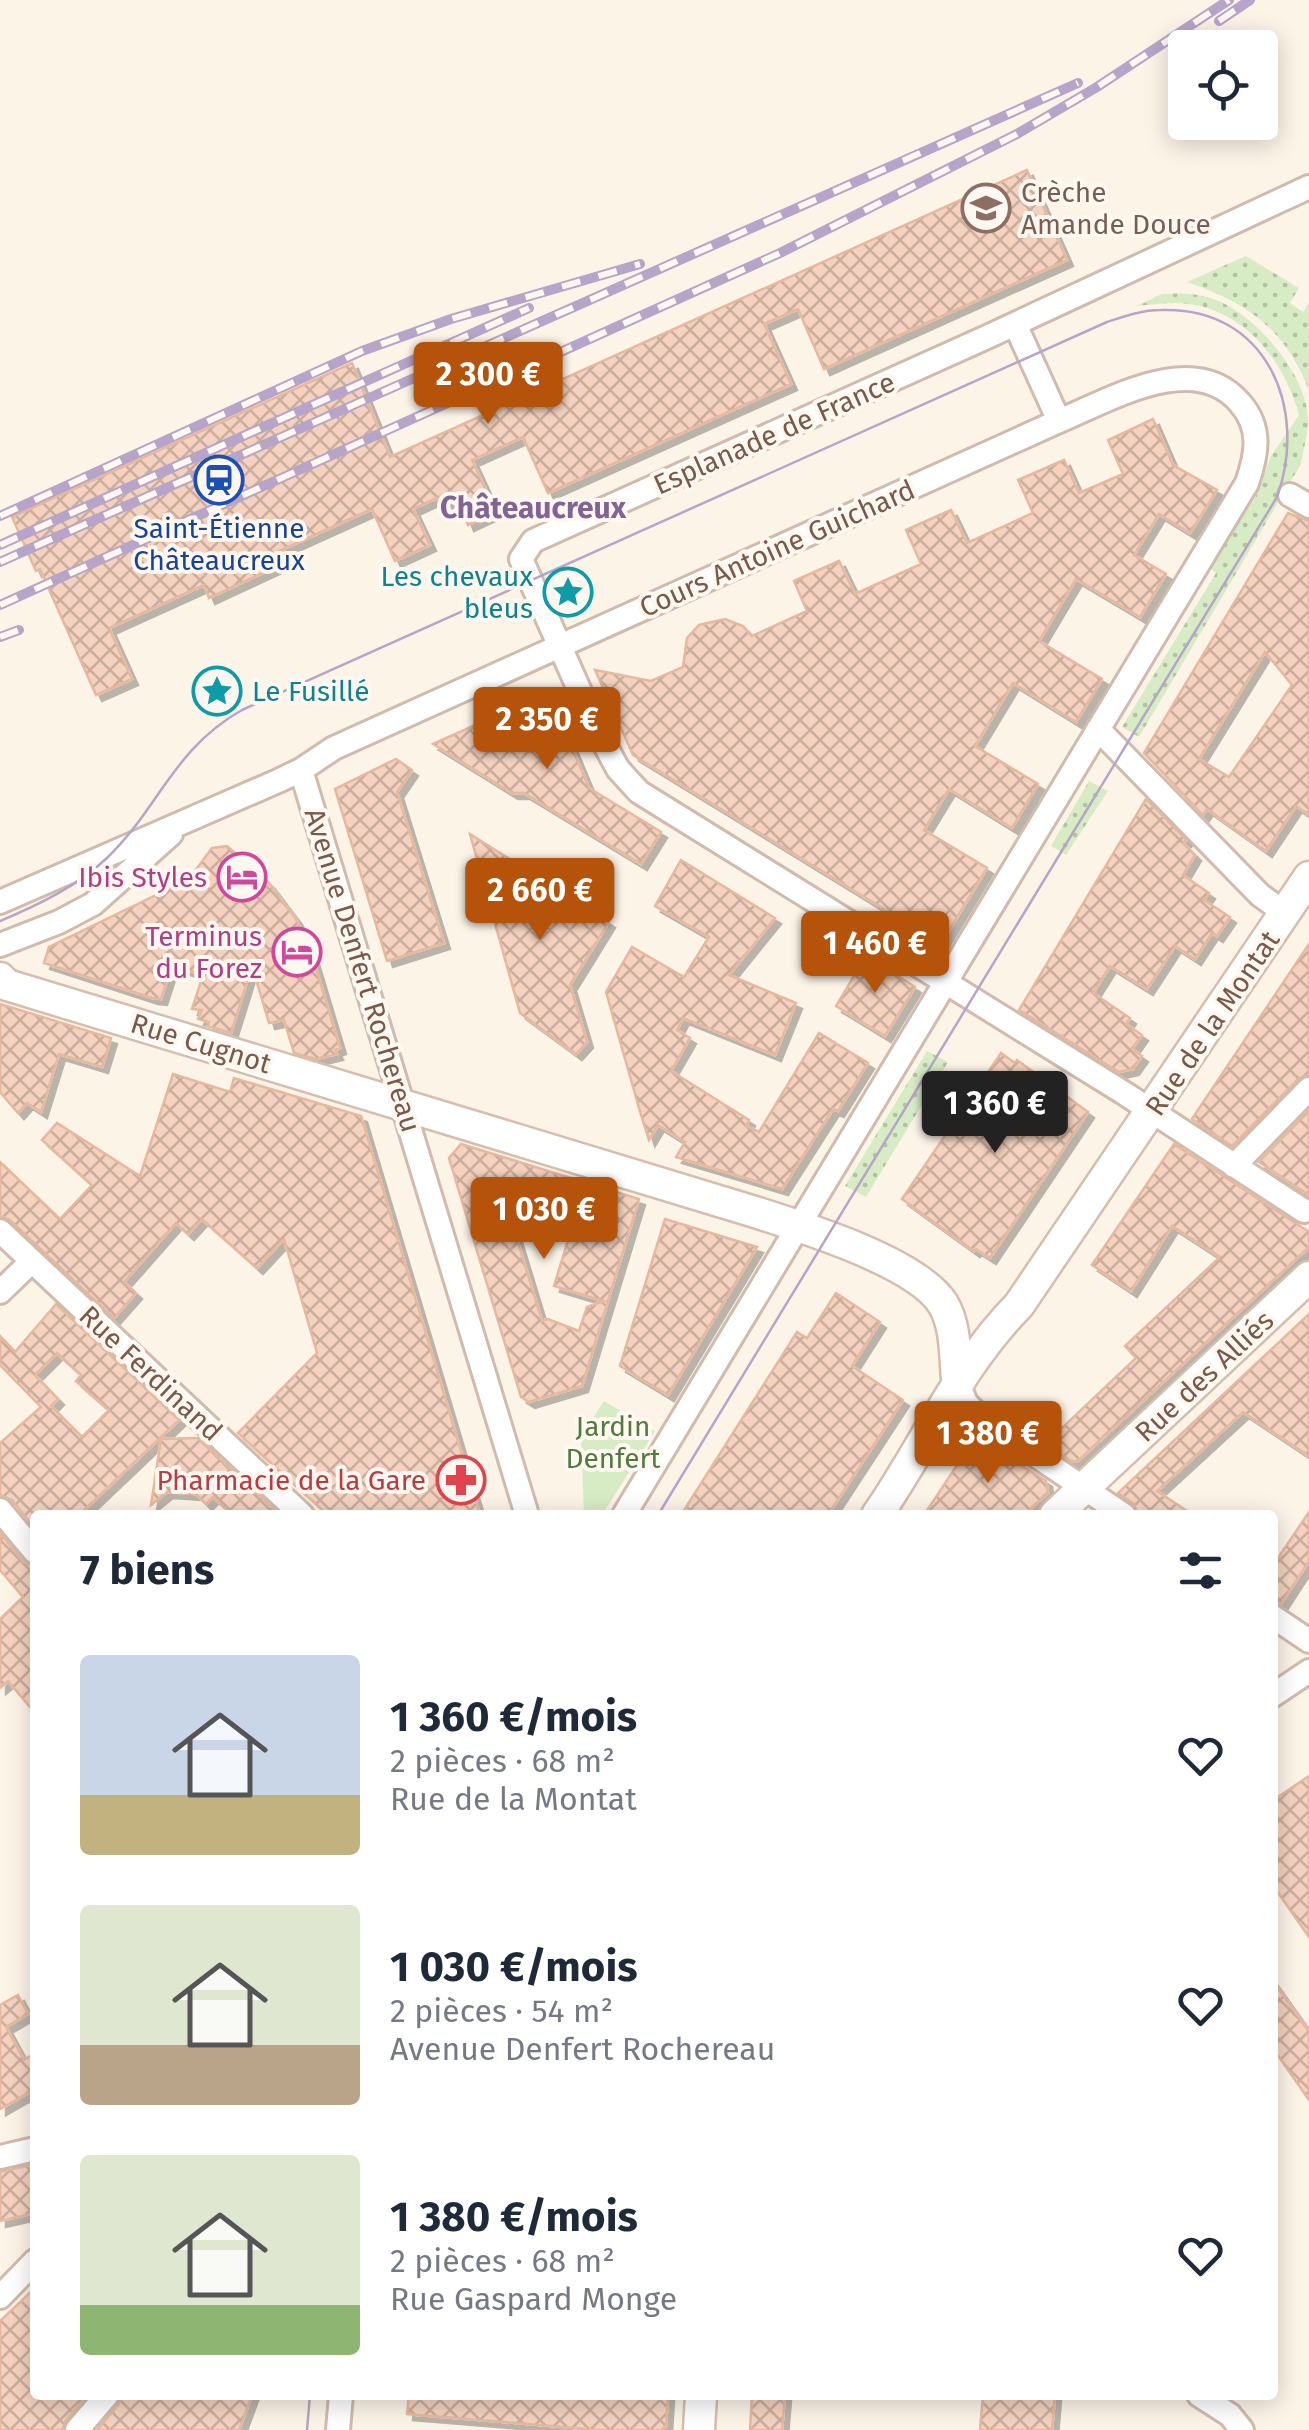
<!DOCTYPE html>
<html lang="fr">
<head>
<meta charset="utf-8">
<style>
	:root { --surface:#fff; --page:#f2f2f3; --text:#1f2937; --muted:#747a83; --accent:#b45309 }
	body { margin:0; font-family:"Fira Sans",sans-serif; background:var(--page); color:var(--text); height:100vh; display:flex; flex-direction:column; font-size:38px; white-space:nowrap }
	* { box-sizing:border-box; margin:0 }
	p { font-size:32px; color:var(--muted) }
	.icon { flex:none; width:55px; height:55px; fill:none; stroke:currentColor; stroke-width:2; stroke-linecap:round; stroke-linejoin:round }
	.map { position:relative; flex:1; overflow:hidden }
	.details { position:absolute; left:30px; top:1510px; width:1248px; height:890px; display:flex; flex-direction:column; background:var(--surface); border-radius:10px; box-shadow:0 5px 25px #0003 }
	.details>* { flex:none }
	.controls { position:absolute; left:1168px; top:30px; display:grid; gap:20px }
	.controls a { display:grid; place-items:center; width:110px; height:110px; border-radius:10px; background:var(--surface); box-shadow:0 5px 25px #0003; font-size:50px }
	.price { position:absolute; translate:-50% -85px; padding:0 22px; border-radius:10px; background:var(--accent); color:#fff; font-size:32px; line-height:65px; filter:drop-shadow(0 2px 5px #0008) }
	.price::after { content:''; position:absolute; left:50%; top:60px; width:30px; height:22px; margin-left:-15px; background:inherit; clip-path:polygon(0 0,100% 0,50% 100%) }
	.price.on { background:#222; color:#fff }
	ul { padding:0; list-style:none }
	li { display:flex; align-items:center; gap:30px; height:250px; padding:0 50px }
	li span { display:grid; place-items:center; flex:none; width:280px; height:200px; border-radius:10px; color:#555 }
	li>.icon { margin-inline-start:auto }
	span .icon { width:120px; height:120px; fill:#fffc; stroke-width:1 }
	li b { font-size:42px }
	h2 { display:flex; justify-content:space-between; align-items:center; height:120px; padding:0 50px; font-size:42px }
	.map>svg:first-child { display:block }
</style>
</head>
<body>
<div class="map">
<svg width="1309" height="2430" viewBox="0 0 1309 2430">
	<defs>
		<pattern id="grass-dots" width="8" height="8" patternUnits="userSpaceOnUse" patternTransform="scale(2.5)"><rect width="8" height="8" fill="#d7ecc5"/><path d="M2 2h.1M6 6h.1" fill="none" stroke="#b3c2a2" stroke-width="1.8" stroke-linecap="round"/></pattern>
		<pattern id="building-cross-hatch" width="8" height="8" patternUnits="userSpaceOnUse" patternTransform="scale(2.5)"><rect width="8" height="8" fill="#f4d2bf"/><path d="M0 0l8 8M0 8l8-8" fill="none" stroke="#caad9d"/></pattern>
		<filter id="shadow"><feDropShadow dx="6" dy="6" stdDeviation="0" flood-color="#0004"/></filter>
	</defs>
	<rect width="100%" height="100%" fill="#fdf4e8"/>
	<path fill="url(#grass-dots)" d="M1246,256L1299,288L1290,303L1303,312L1309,303V391C1287,331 1247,302 1187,282Z
		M1162,294C1181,293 1197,293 1216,300C1256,315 1306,374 1308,418C1309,432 1303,450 1301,464L1139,737L1122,727L1216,573L1209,567L1256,496L1271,456L1299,415C1283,357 1240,304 1175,303C1162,303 1149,305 1136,306Z
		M1089,781L1108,791L1066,855L1051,846Z
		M927,1051L948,1062L866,1197L845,1186Z"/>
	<path fill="#d7ecc5" d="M604,1401L655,1431L602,1515H584L581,1436Z"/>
	<path fill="url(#building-cross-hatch)" stroke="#e7b89e" stroke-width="2.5" fill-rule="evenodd" filter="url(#shadow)" d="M1027,170L1067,260L824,369L798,309L764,324L791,384L548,493L523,437L472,460L496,512L468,525L458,499L447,504L443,495L413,509L430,545L395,561L372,509L277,552L282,564L209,598L204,585L109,628L132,679L96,695L40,569L36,571L12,517L352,363L390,457Z
		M1153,419L1173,465L1217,490L1190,533L1159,514L1134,555L1166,574L1140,617L1076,579L1039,641L1102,679L1076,722L1013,683L975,746L1038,784L1012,828L949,789L924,830L987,868L941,944L633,755L595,670L651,681L683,667L687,638L699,625L725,619L743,626L752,636L807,611L794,581L839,561L855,594L921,564L906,530L951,510L967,543L1033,513L1018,480L1064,460L1079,493L1123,474L1108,440Z
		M1288,513L1309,521V815L1296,806L1266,851L1207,809L1203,815L1144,753ZM1265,652L1292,685L1229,777L1199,759Z
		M549,692L589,788L661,832L641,864L524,793H512L433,744Z
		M396,759L412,770L397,792L444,943L387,961L335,789Z
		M1146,799L1186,840L1183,843L1195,855L1183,875L1209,893L1204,900L1230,917L1217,936L1212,933L1195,959L1175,946L1147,989L1110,966L1093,993L1130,1018L1126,1024L1142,1035L1132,1049L1142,1056L1133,1069L1119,1072L1019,1010Z
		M470,834L609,922L570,985L587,1042L576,1054L520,1013Z
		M227,846L269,883L296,919L309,945L340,1048L335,1050L337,1054L316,1059L294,1053L284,1020L269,1023L252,966L231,1033L208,1026L209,1022L198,1019L202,1010L192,1009L203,975L172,965L161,999L152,998L44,963L49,947L189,879L212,848Z
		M681,860L775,918L729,975L796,1003L775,1055L683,1018L677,1030L690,1038L671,1071L749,1120L746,1126L759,1132L819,1033L868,1063L838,1111L833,1109L782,1189L676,1157L685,1142L658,1125L649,1140L641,1115L606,992L632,947L684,977L709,937L655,906Z
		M1309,944V1074L1298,1079L1232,1146L1192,1119Z
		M866,956L915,987L885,1036L836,1006Z
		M0,1004L111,1038L102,1067L59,1054L41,1112L27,1103L18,1113L0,1092Z
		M1001,1053L1015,1063L1017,1060L1088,1112L990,1258L976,1249L974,1251L902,1199Z
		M173,1074L230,1092L234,1078L361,1116L480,1515H328L238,1433L317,1353L284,1239L257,1268L202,1219L188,1234L176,1223L124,1282L136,1293L114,1318L10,1220L0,1216V1162L60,1219L92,1185L42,1140L57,1123L140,1176Z
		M1309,1110V1195L1259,1162Z
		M461,1144L639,1199L582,1386L529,1402L521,1397L449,1158ZM520,1193L577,1210L554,1286L604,1301L587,1307L579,1331L548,1319L542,1321L509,1213L522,1209Z
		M1174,1144L1309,1232V1247L1078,1461H1071L1045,1444L1136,1358L1125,1346L1220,1257L1172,1226L1131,1291L1092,1265Z
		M665,1219L757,1247L668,1395L620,1366Z
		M836,1293L880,1322L852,1366L903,1400L828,1515H681L797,1332L807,1338Z
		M56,1304L179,1420L79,1515H35V1529L12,1500L0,1495V1443L41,1407L0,1365V1336L15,1352ZM57,1353L81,1375L76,1381L109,1410L82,1437L51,1406L58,1399L35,1375Z
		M1309,1314V1456L1243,1412L1157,1491L1193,1515H1139L1133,1503L1118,1493Z
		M198,1438L280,1515H233L213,1497L206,1504L196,1494L167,1492L151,1505L161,1439Z
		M980,1439L1046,1481L1048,1493L1024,1515H924L971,1444Z
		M1309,1512V1561L1281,1604L1272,1601V1567Z
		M0,1533L23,1562L35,1567V1713L8,1681L0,1688V1619L23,1597L0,1570Z
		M1309,1776V1937L1272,1884V1801Z
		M1272,1980L1309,2032V2100L1272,2047Z
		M18,1995L28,2014L6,2027L24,2060L35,2053V2089L0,2109V2005Z
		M35,2164V2213L0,2221V2172Z
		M35,2288V2395H87L66,2420L62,2430H0V2321Z
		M122,2395H252L239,2430H97L118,2405Z
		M409,2395H668L666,2426L661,2430H599L407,2414Z
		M752,2395H785L782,2430H750Z
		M983,2395H1055L1052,2430H980Z"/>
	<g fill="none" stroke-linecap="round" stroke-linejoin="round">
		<g stroke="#d0bbad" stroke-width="28">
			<path id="street" d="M1015,324L1059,421
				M1290,495L1309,506
				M1098,729L1260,895L1285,913
				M301,770L527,1515
				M0,902L278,781L301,770L334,748L1059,421C1110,400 1194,349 1240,403C1262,428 1257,454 1247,483L624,1515
				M0,945L59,922L93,904L171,834
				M1234,1166L1309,1089
				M1304,1211L1124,1093L639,792L618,769L599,734L521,559L533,541L987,337L1309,187
				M0,1231L302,1515
				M0,1292L32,1261
				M957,1380L966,1403L983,1420L1124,1515
				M0,1510L35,1552
				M1272,1616L1309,1641
				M1272,1696L1309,1671
				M0,2157L35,2149
				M0,2297L35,2261
				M1199,2395L1230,2415L1242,2430
				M77,2430L107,2395
				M338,2430L341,2395"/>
		</g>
		<g stroke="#d6beac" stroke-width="35">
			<path id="secondary" d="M0,978L7,985L755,1212C802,1227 917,1262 943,1304C956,1325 955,1356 957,1380
				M877,1515C926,1444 958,1367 1019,1305L1309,877
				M1055,1515L1309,1277
				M699,2430L701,2395"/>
		</g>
		<use href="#street" stroke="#fff" stroke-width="22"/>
		<use href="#secondary" stroke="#fff" stroke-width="30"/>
		<path stroke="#b7a5c9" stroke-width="2.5" d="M0,921C38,905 76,887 107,858C159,808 173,749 242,710L1107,322C1125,316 1142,310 1161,310C1266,306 1309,408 1277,497L658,1515
			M307,2430L310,2395"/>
		<g stroke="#b7a5c9" stroke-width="10">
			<path id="rail" d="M1219,21L1250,0
				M0,516L362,351L451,319L640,264
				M0,545L529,308
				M0,562L1078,83
				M0,605L780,253L1017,134L1097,87L1229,0
				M0,637L19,630"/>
		</g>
		<use href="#rail" stroke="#fff8f0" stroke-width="6" stroke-dasharray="19" stroke-linecap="butt"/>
	</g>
	<defs>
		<g id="school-ring" transform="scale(2.5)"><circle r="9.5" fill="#fff8f0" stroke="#8d6e63" stroke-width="1.5"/><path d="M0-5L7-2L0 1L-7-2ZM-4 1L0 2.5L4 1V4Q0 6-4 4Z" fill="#8d6e63"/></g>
		<g id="station-ring" transform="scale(2.5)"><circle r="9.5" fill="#fff8f0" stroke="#1a4fb4" stroke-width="1.5"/><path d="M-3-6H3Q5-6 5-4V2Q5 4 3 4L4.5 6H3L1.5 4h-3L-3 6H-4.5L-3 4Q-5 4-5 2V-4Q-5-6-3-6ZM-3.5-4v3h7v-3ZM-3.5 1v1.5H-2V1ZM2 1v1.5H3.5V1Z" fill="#1a4fb4"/></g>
		<g id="sight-ring" transform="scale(2.5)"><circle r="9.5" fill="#fff8f0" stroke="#0f9aa8" stroke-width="1.5"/><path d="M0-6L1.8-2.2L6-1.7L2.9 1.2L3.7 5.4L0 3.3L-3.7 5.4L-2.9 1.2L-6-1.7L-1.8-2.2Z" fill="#0f9aa8"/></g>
		<g id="hotel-ring" transform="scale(2.5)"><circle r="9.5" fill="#fff8f0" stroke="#d1479c" stroke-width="1.5"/><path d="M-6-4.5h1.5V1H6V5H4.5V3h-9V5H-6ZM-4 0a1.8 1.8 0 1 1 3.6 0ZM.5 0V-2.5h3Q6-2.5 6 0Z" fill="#d1479c"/></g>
		<g id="pharmacy-ring" transform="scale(2.5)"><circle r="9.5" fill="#fff8f0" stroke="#e0444e" stroke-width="1.5"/><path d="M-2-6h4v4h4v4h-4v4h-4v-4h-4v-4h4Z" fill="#e0444e"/></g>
	</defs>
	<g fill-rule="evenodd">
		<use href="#school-ring" x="986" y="208"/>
		<use href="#station-ring" x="219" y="480"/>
		<use href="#sight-ring" x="568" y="592"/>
		<use href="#sight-ring" x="217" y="691"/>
		<use href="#hotel-ring" x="242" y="877"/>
		<use href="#hotel-ring" x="297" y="952"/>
		<use href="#pharmacy-ring" x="461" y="1480"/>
	</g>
	<g text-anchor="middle" stroke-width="8" stroke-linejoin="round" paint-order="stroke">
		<g font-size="28" fill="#785e54" stroke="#fff8f0" text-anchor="start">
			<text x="1021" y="202">Crèche<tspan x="1021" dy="32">Amande Douce</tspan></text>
		</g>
		<g font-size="28" fill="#79594a" stroke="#fff8f0">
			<text transform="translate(774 433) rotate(-24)" y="10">Esplanade de France</text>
			<text transform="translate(777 548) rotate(-24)" y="10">Cours Antoine Guichard</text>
			<text transform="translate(363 970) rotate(73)" y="10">Avenue Denfert Rochereau</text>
			<text transform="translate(1212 1023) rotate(-56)" y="10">Rue de la Montat</text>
			<text transform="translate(201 1043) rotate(17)" y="10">Rue Cugnot</text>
			<text transform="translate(151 1373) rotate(43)" y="10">Rue Ferdinand</text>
			<text transform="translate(1204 1376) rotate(-43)" y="10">Rue des Alliés</text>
		</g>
		<g font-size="28" fill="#164399" stroke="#fff8f0">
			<text x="219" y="538">Saint-Étienne<tspan x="219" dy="32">Châteaucreux</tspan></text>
		</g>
		<g font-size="28" fill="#0d838f" stroke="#fff8f0" text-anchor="end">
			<text x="533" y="586">Les chevaux<tspan x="533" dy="32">bleus</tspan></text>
			<text x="252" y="701" text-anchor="start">Le Fusillé</text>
		</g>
		<g font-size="28" fill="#b23c85" stroke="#fff8f0" text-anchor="end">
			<text x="207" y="887">Ibis Styles</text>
			<text x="262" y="946">Terminus<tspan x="262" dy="32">du Forez</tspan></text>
		</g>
		<g font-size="28" fill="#527a3f" stroke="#fff8f0">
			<text x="613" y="1436">Jardin<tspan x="613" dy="32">Denfert</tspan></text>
		</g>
		<g font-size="28" fill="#be3a42" stroke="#fff8f0" text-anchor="end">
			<text x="426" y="1490">Pharmacie de la Gare</text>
		</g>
		<g font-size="30" font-weight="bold" fill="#826395" stroke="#fff8f0">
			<text x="533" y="518">Châteaucreux</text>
		</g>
	</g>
</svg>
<div class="controls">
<a><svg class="icon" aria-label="locate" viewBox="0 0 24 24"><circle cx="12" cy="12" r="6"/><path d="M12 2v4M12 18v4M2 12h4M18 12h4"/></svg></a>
</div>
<b class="price" style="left:488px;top:427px">2 300 €</b>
<b class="price" style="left:547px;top:772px">2 350 €</b>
<b class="price" style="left:540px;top:943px">2 660 €</b>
<b class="price" style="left:875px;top:996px">1 460 €</b>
<b class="price on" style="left:995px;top:1156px">1 360 €</b>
<b class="price" style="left:544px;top:1262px">1 030 €</b>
<b class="price" style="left:988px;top:1486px">1 380 €</b>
<section class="details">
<h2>7 biens<svg class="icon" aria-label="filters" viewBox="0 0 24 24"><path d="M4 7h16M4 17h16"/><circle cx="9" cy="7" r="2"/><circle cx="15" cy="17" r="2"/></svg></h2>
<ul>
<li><span style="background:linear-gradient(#c9d6e8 70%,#c2b280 0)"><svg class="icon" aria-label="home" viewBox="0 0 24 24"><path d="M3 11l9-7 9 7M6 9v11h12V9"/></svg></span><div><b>1 360 €/mois</b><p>2 pièces · 68 m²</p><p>Rue de la Montat</p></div><svg class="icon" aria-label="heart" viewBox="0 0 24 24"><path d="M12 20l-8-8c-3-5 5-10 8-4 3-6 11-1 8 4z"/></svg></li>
<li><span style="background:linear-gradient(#dfe7d0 70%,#b9a48a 0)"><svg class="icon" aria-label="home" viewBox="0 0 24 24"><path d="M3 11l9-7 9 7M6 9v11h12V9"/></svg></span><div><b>1 030 €/mois</b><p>2 pièces · 54 m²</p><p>Avenue Denfert Rochereau</p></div><svg class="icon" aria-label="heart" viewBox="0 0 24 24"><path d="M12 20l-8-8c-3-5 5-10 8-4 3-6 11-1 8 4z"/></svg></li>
<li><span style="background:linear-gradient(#dfe7d0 75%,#8fb573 0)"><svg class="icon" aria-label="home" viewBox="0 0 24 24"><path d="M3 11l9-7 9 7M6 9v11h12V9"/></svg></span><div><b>1 380 €/mois</b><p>2 pièces · 68 m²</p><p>Rue Gaspard Monge</p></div><svg class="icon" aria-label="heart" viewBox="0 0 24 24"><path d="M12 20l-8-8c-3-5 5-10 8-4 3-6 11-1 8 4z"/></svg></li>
</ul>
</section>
</div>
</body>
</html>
